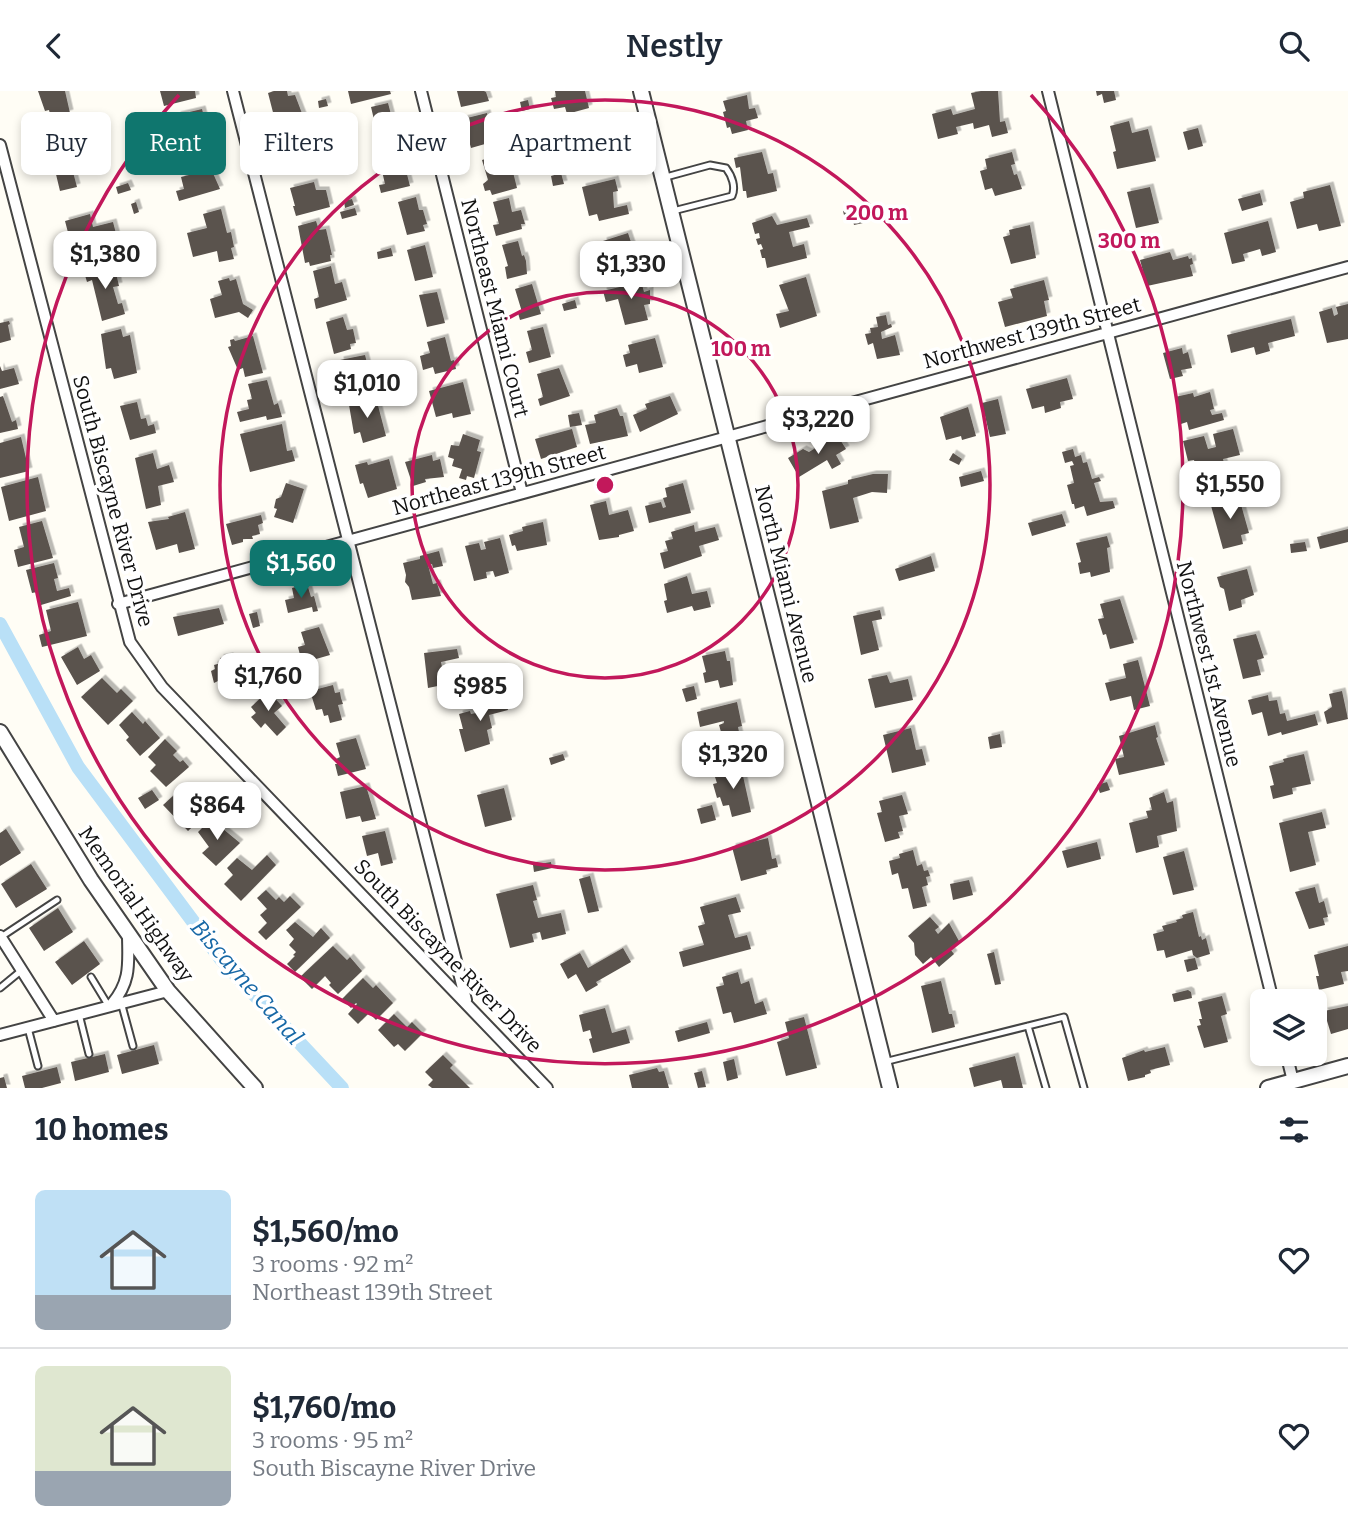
<!DOCTYPE html>
<html lang="en">
<head>
<meta charset="utf-8">
<style>
	:root { --surface:#fff; --page:#f6f6f7; --text:#1f2937; --muted:#747a83; --line:#e0e1e3; --accent:#0f766e }
	body { margin:0; font-family:Bitter,serif; background:var(--page); color:var(--text); height:100vh; display:flex; flex-direction:column; font-size:26px; white-space:nowrap }
	* { box-sizing:border-box; margin:0 }
	p { font-size:23px; color:var(--muted) }
	.icon { flex:none; width:38px; height:38px; fill:none; stroke:currentColor; stroke-width:2; stroke-linecap:round; stroke-linejoin:round }
	.map { position:relative; height:997px; overflow:hidden }
	.drawer { display:flex; flex-direction:column; background:var(--surface); flex:1 }
	.drawer>* { flex:none }
	.guide { position:absolute; left:21px; top:21px; width:700px; height:63px; display:flex; gap:14px }
	.buttons { position:absolute; left:1250px; top:898px; display:grid; gap:14px }
	.buttons a { display:grid; place-items:center; width:77px; height:77px; border-radius:10px; background:var(--surface); box-shadow:0 4px 10px #0003; font-size:35px }
	.price { position:absolute; translate:-50% -60px; padding:0 16px; border-radius:14px; background:#fff; color:#222; font-size:23px; line-height:46px; filter:drop-shadow(0 2px 4px #0008) }
	.price::after { content:''; position:absolute; left:50%; top:42px; width:21px; height:16px; margin-left:-10px; background:inherit; clip-path:polygon(0 0,100% 0,50% 100%) }
	.price.selected { background:var(--accent); color:#fff }
	ul { padding:0; list-style:none }
	li { display:flex; align-items:center; gap:21px; height:175px; padding:0 35px }
	li+li { border-top:2px solid var(--line) }
	li span { display:grid; place-items:center; flex:none; width:196px; height:140px; border-radius:10px; color:#555 }
	li>.icon { margin-inline-start:auto }
	span .icon { width:84px; height:84px; fill:#fffc; stroke-width:1 }
	li b { font-size:30px }
	h2 { display:flex; justify-content:space-between; align-items:center; height:84px; padding:0 35px; font-size:30px }
	.tag { padding:0 24px; border-radius:10px; background:var(--surface); box-shadow:0 4px 10px #0003; font-size:24px; line-height:63px }
	.tag.selected { background:var(--accent); color:#fff }
	header { display:flex; justify-content:space-between; align-items:center; height:91px; padding:0 35px; background:var(--surface); font-size:32px; font-weight:600 }
	.map>svg:first-child { display:block }
</style>
</head>
<body>
<header><svg class="icon" aria-label="back" viewBox="0 0 24 24"><path d="M15 5l-7 7 7 7"/></svg>Nestly<svg class="icon" aria-label="search" viewBox="0 0 24 24"><circle cx="10" cy="10" r="6"/><path d="M15 15l6 6"/></svg></header>
<div class="map">
<svg width="1348" height="997" viewBox="0 0 1348 997">
	<defs>
		<filter id="shadow"><feDropShadow dx="3.5" dy="-3.5" stdDeviation="0" flood-color="#0004"/></filter>
	</defs>
	<rect width="100%" height="100%" fill="#fffdf5"/>
	<g fill="none" stroke-linecap="round" stroke-linejoin="round">
		<path stroke="#b9e0f7" stroke-width="14" d="M0,533L78,676L221,868L342,997"/>
	</g>
	<path fill="#5a524d" filter="url(#shadow)" d="M38,0H65L70,22L51,27L49,19L45,20Z
		M160,0H195L196,7L164,15Z
		M274,0H287L288,5L295,4L303,25L276,33L268,2Z
		M348,0H390L391,3L351,13Z
		M457,0H484L486,1L489,10L461,16Z
		M555,0H585L589,17L567,23L565,16L554,18L551,7L556,6Z
		M981,0H998L1000,31L1005,30L1008,42L992,46L989,34L974,38L973,32L956,36L958,43L938,48L932,23L951,18L953,24L975,18L971,2Z
		M1096,0H1114L1116,9L1104,12L1102,3L1097,5Z
		M747,4L749,18L755,17L758,27L746,30L748,39L732,43L730,36L727,37L723,21L726,20L723,10Z
		M326,8L328,15L319,17L318,10Z
		M528,9L530,18L522,20L520,11Z
		M388,12L394,35L398,34L401,49L380,54L371,16Z
		M202,18L211,52L185,58L177,24Z
		M487,22L489,30L504,27L506,34L500,36L501,42L497,44L500,55L487,59L485,53L471,57L463,28Z
		M1129,30L1132,42L1148,38L1156,70L1117,78L1113,61L1116,60L1110,35Z
		M530,34L533,45L507,52L504,40Z
		M599,37L607,58H604L608,82L597,84L596,78L590,80L587,69L582,70L577,54L583,53L580,42Z
		M1198,37L1203,55L1188,59L1183,41Z
		M318,38L325,65L310,69L309,65L307,66L309,73L291,78L283,47Z
		M69,45L78,80L73,81L77,96L60,100L48,50Z
		M134,49L138,61L131,63L128,51Z
		M762,61L768,83L773,82L777,100L747,107L746,100H743L740,76L736,77L734,67Z
		M1012,61L1015,73L1011,74L1014,84L1017,83L1022,98L995,105L992,97L985,99L980,80L987,78L985,68Z
		M402,64L410,95L381,102L379,94L385,93L382,80L387,79L384,68Z
		M499,64L503,80L512,77L517,97L492,104L490,99L485,100L483,93L488,89L482,69Z
		M182,66L186,73L174,79L171,72Z
		M211,66L215,79L212,80L220,98L179,110L176,100L184,98L181,86L193,83L191,79L196,78L194,71Z
		M561,82L564,93L553,95L551,85Z
		M615,88L618,100L613,101L614,117L627,114L629,123L599,130L597,123L589,125L582,96Z
		M314,91L316,99H326L330,116L296,125L293,115H295L290,97Z
		M128,92L131,99L118,103L116,96Z
		M1330,94L1341,135L1319,140L1317,133L1297,138L1290,111L1304,107L1303,101Z
		M1150,96L1159,132L1136,137L1127,101Z
		M1260,102L1263,114L1242,120L1238,108Z
		M416,106L419,119H423L427,133L423,134L425,140L407,144L398,111Z
		M509,107L512,121L521,119L525,133H521L522,138L496,145L493,134L499,133L493,111Z
		M352,108L354,114L345,117L344,110Z
		M136,111L139,121L134,123L131,113Z
		M355,117L357,124L342,128L340,121Z
		M221,118L227,142L231,141L234,156L231,157L234,168L219,171L217,160L193,166L187,142L207,137L203,123Z
		M852,118L854,123L860,122L863,132L854,134L853,130L846,132L843,120Z
		M90,123L93,136L113,131L119,154L71,167L68,154L71,153L65,130Z
		M772,125L777,134L807,127L810,136L789,141L793,156L804,153L807,167L767,177L765,167H762L760,159L763,158L761,153L758,154L756,148L760,147L759,142L755,143L752,132Z
		M316,130L319,139L326,138L332,164H330L331,170L310,175L309,171L305,172L298,135Z
		M1268,130L1276,161L1262,165L1260,158L1243,163L1245,170L1232,173L1224,142Z
		M1030,134L1036,167L1011,173L1003,146L1010,144L1009,139Z
		M628,142L632,154L624,156L627,176L604,182L598,163L605,159L603,150Z
		M518,150L522,165L524,164L526,170L527,183L507,188L505,176L508,175L502,154Z
		M425,154L433,186L415,190L407,159Z
		M391,157L393,165L378,168L377,161Z
		M1170,161L1173,169L1188,165L1189,168L1192,167L1193,173L1190,174L1193,185L1147,195L1140,169Z
		M106,170L110,183L116,182L119,195L113,196L118,213L122,212L125,223L102,230L92,189L87,191L84,181L98,178L96,173Z
		M331,175L335,193L342,191L347,209L316,218L314,208L319,206L313,180Z
		M806,186L817,225L780,237L776,223L789,220L779,194Z
		M229,187L230,190L236,188L243,213L253,219L248,227L239,221L215,227L210,208L222,204L218,190Z
		M633,189L634,192L641,190L644,201L650,199V213L644,214L648,229L625,234L618,208L606,211L603,200L628,194L627,190Z
		M1044,189L1049,209L1044,210L1047,225L1005,236L998,211L1013,207L1010,198Z
		M532,193L541,223L520,229L518,222L522,221L515,198Z
		M437,201L445,232L427,236L419,204Z
		M575,209L577,217L564,220L562,213Z
		M1348,213V248L1327,252L1319,221L1332,217L1334,225L1338,223L1336,216Z
		M886,224L888,234L891,233L892,236L881,241L882,248L895,244L900,264L877,268L873,252L868,254L865,243L871,242L870,237L878,236L876,226Z
		M343,226L347,239L353,238L356,252L350,253L351,258L334,263L326,231Z
		M1291,228L1295,245L1268,252L1270,260L1256,264L1254,256L1231,262L1227,244Z
		M9,230L10,233L8,234L11,249L0,252V232Z
		M543,236L551,266L529,272L526,261L532,259L527,240Z
		M121,238L123,246L130,244L137,282L114,288L111,277L106,278L101,243Z
		M253,245L263,282L245,286L243,277L238,279L228,256L231,255L230,249L234,248L235,250Z
		M445,246L451,270L454,269L456,278L435,283L433,276L423,279L420,265L430,262L427,251Z
		M655,247L663,276L639,282L637,273L626,276L623,264L630,262L628,254Z
		M1182,257L1183,263L1188,261L1192,277L1181,279L1183,285L1170,288L1163,262Z
		M365,264L373,295L359,299L360,304L346,307L343,294L346,293L340,269Z
		M0,275L2,280L14,277L19,293L0,298Z
		M559,277L570,305L540,315L538,308L543,306L537,283Z
		M1067,287L1073,308L1060,311L1061,317L1045,322L1044,315L1032,318L1026,298Z
		M267,289L274,314L278,312L282,326L267,329L266,325L240,331L237,321L249,318L247,309L252,308L248,293Z
		M463,291L471,323L453,327L452,322L436,326L429,300Z
		M1210,301L1214,318L1210,319L1212,324L1222,322L1224,329L1189,339L1187,331L1181,333L1175,306L1193,302L1194,306Z
		M3,305L12,331L16,329L18,338L0,342V306Z
		M670,305L678,323L640,341L633,324L647,318L645,313Z
		M376,307L386,345L363,352L360,341L354,343L349,314Z
		M998,308L1006,343L990,346L982,312Z
		M137,311L141,328L146,327L148,335L154,333L156,342L130,349L120,315Z
		M968,316L976,345L962,349L961,345L946,349L940,326Z
		M617,317L620,325H623L628,345L590,353L585,334L596,332L594,324Z
		M579,322L582,334L570,336L568,324Z
		M282,333L287,360L292,359L295,370L250,381L240,343Z
		M572,338L577,356L541,368L535,348Z
		M1233,338L1240,364L1223,368L1228,388L1205,393L1200,376L1196,377L1194,369L1188,370L1183,350L1204,345L1208,358L1216,356L1213,343Z
		M463,343L480,349L477,360L481,361L474,387L467,385L466,389L459,387L462,378L452,375L454,368L448,366L451,354L459,355Z
		M837,344L846,358L836,364L841,373L832,378L827,369L799,386L788,367L803,358L809,361L822,353L821,351L825,348L826,350Z
		M21,346L29,380L0,387V352Z
		M1073,358L1075,366L1081,364L1083,372L1087,371L1092,388L1099,386L1101,390L1094,392L1100,411L1113,410L1115,417L1087,425L1084,415L1075,418L1074,413H1072L1067,394L1074,392L1070,375L1074,374L1072,370L1065,372L1062,361Z
		M153,362L157,378L169,374L174,391L158,395L161,414L146,418L135,367Z
		M953,362L962,368L959,374L949,369Z
		M432,364L433,370L440,368L444,386L425,388L426,391L413,395L405,371Z
		M389,368L397,398L368,407L363,392L360,393L355,374L367,371L368,374Z
		M981,380L984,390L961,396L959,386Z
		M873,383H888L887,402L872,401L853,407L859,431L830,438L822,400L848,393V389Z
		M38,386L46,420L9,430L1,396Z
		M286,392L304,398L293,432L274,426L277,418L274,417L276,408L281,406Z
		M683,392L691,422L649,432L645,415L661,411L663,417L666,416L663,407L667,406L665,397Z
		M1238,403L1249,442L1241,444L1243,453L1223,458L1210,411Z
		M606,410L609,424L628,419L634,440L619,444V446L599,449L590,414Z
		M185,421L195,458L179,462L177,453L156,459L148,431L169,428L168,426Z
		M1062,423L1066,435L1032,445L1028,432Z
		M261,424L263,432L258,434L260,443L252,445L253,448H243V451L232,454L226,433Z
		M42,430L53,467L18,476L14,459L24,456L19,436Z
		M543,431L547,454L517,460L515,454L512,455L509,444L523,440L522,436Z
		M694,434L695,441L715,436L719,449L699,455L702,465L664,478L660,462L668,460L665,450L673,448L671,441Z
		M1348,438V451L1320,458L1317,446Z
		M1107,445L1110,456L1107,457L1110,481L1091,486L1090,481L1080,483L1078,472L1081,471L1076,452Z
		M500,447L509,482L495,486L493,480L486,481L487,487L474,490L465,455L479,452L481,459L486,458L484,451Z
		M1305,451L1307,460L1291,462L1290,453Z
		M439,460L443,475L433,477L432,473L428,474L433,493L437,492L441,505L412,509L409,496L405,491L406,484L403,472L420,468V465Z
		M931,465L935,480L899,490L895,478Z
		M54,472L58,487L54,488L57,500L69,497L71,505L41,514L37,501L32,502L26,479Z
		M1247,478L1254,504L1241,509L1242,516L1229,520L1224,498L1220,496L1217,486Z
		M687,485L692,503L707,500L711,516L694,520L692,515L667,522L664,510L667,509L664,493Z
		M307,493L311,506L314,505L318,520L313,521L312,516L288,522L285,509L294,507L292,497Z
		M1120,508L1134,552L1110,558L1106,543L1103,544L1098,528L1104,527L1100,513Z
		M78,511L87,545L42,556L39,544L51,540L46,519Z
		M219,517L224,533L178,545L173,526Z
		M880,519L882,528L872,530L879,559L861,564L853,525Z
		M257,521L260,535L253,537L249,523Z
		M319,536L330,564L302,572L298,556L305,554L301,541Z
		M1256,543L1264,567L1257,569L1261,584L1243,588L1233,548Z
		M78,556L84,568L91,564L100,580L77,594L61,566Z
		M457,558L459,567L441,571L443,581L459,578L462,590L428,597L424,562Z
		M725,560L727,570H730L733,594L720,597L718,589L705,592L703,582L706,581L702,565Z
		M230,565L233,579L238,578L240,585L235,586L236,590L219,595L218,590L214,592L211,580L215,578L214,574L221,572L220,567Z
		M1138,569L1150,615L1134,619L1131,605L1110,610L1105,592L1126,587L1123,573Z
		M887,584L890,592L908,588L913,609L875,617L868,588Z
		M102,587L117,602L121,598L133,610L108,634L81,606Z
		M333,594L335,602L340,601L341,607L343,613L338,614L342,629L330,632L328,624L324,625L322,618L316,619L310,600Z
		M694,595L697,608L686,611L682,598Z
		M268,600L282,615L274,622L286,636L277,645L265,632L261,637L251,626L256,622L251,616Z
		M1342,600L1348,628L1327,633L1324,621L1332,616L1329,603Z
		M504,603L508,619L489,624L492,637L487,639L490,653L465,661L459,638H463L459,623L470,620L471,623L481,621L479,610Z
		M1268,604L1269,610L1277,609L1280,623L1285,622L1287,630L1315,623L1318,634L1282,644L1281,641L1268,645L1262,621L1252,624L1248,609Z
		M737,611L742,635L738,636L741,650L729,653L726,640L721,641L719,634L724,632V630L700,636L697,621Z
		M132,621L143,633L145,630L160,647L140,665L126,649L129,646L119,634Z
		M1155,634L1158,646L1156,647L1165,674L1119,684L1115,668L1124,666L1119,645Z
		M911,637L916,659L922,658L926,674L892,682L883,644Z
		M1000,643L1002,656L990,658L988,646Z
		M356,647L366,678L338,685L335,673H337L336,668L340,666L336,652Z
		M165,648L177,660L173,664L180,671L183,669L189,676L166,696L150,680L156,674L148,666Z
		M563,663L565,669L551,674L549,667Z
		M1304,663L1311,693L1292,697L1293,703L1273,708L1270,695L1274,694L1269,675L1284,671L1283,668Z
		M741,676L751,721L732,726L729,714L723,715L720,706L717,707L713,693L717,692L714,683Z
		M1107,691L1110,699L1100,702L1097,694Z
		M366,695L376,728L362,731L360,725L346,728L340,701Z
		M183,696L189,703L187,705L194,714L199,710L209,720L188,740L163,714Z
		M504,697L512,729L485,736L477,704Z
		M152,699L159,709L145,718L138,707Z
		M1164,701L1167,712L1173,710L1177,740L1157,745L1159,756L1136,762L1129,732L1148,727L1146,720L1152,719L1149,707Z
		M902,704L908,723L899,725L903,740L898,741L900,747L885,751L877,722L882,721L879,710Z
		M712,714L716,729L701,733L697,718Z
		M1322,721L1326,737L1308,741L1316,774L1290,781L1279,732Z
		M211,728L240,752L216,775L202,762L209,756L198,741Z
		M6,738L21,762L0,775V742Z
		M385,740L393,772L381,775L378,762L367,765L362,745Z
		M768,747L772,768L776,767L778,776L766,779L767,783L741,790L732,756Z
		M1097,751L1101,768L1067,777L1062,760Z
		M913,759L917,775L922,773L924,780L928,779L930,785L926,786L928,794L922,796L927,815L913,818L908,797L902,798L898,782L892,784L889,770L900,767L899,763Z
		M1184,760L1194,799L1173,804L1163,766Z
		M267,764L276,774L241,810L224,793L233,784L227,777L237,767L252,779Z
		M551,771L552,777L534,781L533,774Z
		M31,773L47,798L16,817L1,793Z
		M590,785L599,820L588,822L579,788Z
		M969,789L973,804L953,809L950,793Z
		M533,794L537,809L533,810L538,827L561,822L566,843L542,849L540,841L532,843L534,851L510,857L496,803Z
		M1315,796L1319,812L1324,810L1328,826L1323,827L1325,834L1309,838L1295,801Z
		M266,799L276,809L279,806L284,811L290,805L301,816L266,849L258,841L267,832L260,824L267,818L257,807Z
		M736,806L741,821L728,824L735,847L747,844L751,858L683,876L679,861L704,854L698,835L705,833L700,816Z
		M58,817L73,841L44,860L29,837Z
		M1193,821L1199,846L1201,845L1202,849L1206,847L1210,863L1197,867L1193,864L1192,859L1166,867L1164,859L1157,860L1153,843L1164,840L1162,835L1177,831L1176,829L1183,827L1182,824Z
		M930,826L939,836L935,839L938,843L949,832L959,850L950,858L954,863L939,876L931,866L923,873L915,864L914,852L908,845Z
		M295,831L313,846L321,837L330,847L295,881L287,873L295,865L293,864L296,861L289,854L294,848L286,839Z
		M84,850L100,873L72,894L55,871Z
		M333,855L347,869L350,866L362,880L338,903L329,894L331,892L325,885L312,898L300,886Z
		M1348,855V880L1341,881L1344,893L1319,899L1316,885H1319L1314,864Z
		M623,857L631,871L596,891L598,894L586,901L576,883L568,888L560,873L580,862L588,877Z
		M994,861L1001,893L995,894L987,863Z
		M1195,867L1198,878L1187,881L1184,869Z
		M738,881L741,893L749,890L755,913L763,910L767,923L734,932L731,921L723,923L716,896L724,894L722,886Z
		M363,887L373,897L376,894L393,912L376,929L369,922L358,933L348,923L357,913L356,912L351,917L342,908Z
		M941,890L949,923H952L955,936L932,942L921,895Z
		M1188,899L1191,901L1192,907L1174,911L1172,903Z
		M1222,905L1227,923L1221,925L1228,951L1204,957L1197,935L1201,934L1199,928H1202L1198,911Z
		M1348,915V938L1331,943L1324,920Z
		M605,917L612,942L626,938L630,952L593,962L589,948L592,947L590,939L583,941L579,924Z
		M394,923L407,936L412,931L423,942L405,960L398,953L394,956L378,939Z
		M804,926L817,977L786,985L777,951L789,947L785,931Z
		M707,931L710,942L678,951L675,940Z
		M154,954L159,973L122,983L117,964Z
		M1165,956L1170,974L1150,979L1151,982L1145,984V986L1128,990L1122,967L1144,959L1145,961Z
		M105,963L109,981L75,990L71,971Z
		M443,964L453,974L450,977L470,997H432L428,994L433,989L425,981Z
		M1015,965L1023,997H1003L1001,989L974,996L969,977Z
		M734,968L738,987L727,990L723,971Z
		M57,976L61,992L42,997H25L22,985Z
		M657,977L659,981L664,980L669,997H632L629,984Z
		M702,980L706,996L698,997L694,982Z
		M4,986L7,997H0V987Z"/>
	<g fill="none" stroke-linecap="round" stroke-linejoin="round">
		<g stroke="#444" stroke-width="9">
			<path id="service" d="M666,86L710,74L726,77C732,85 736,96 732,105L673,120
				M1,846L57,809
				M91,886L108,914
				M0,897L22,879
				M121,911L133,955
				M79,923L89,963
				M1028,935L1046,997
				M28,937L38,975
				M884,971L1064,926L1084,997"/>
		</g>
		<g stroke="#444" stroke-width="14">
			<path id="minor" d="M233,0L466,909
				M421,0L522,402
				M1048,0L1273,910
				M0,54L130,551L162,596L547,997
				M118,513L1348,176
				M0,845L54,930
				M112,913C132,889 128,871 128,842
				M0,944L168,900
				M1286,962L1293,990"/>
		</g>
		<g stroke="#444" stroke-width="18">
			<path id="tertiary" d="M641,0L890,997
				M0,641L91,789L168,900L255,997
				M1268,997L1348,975"/>
		</g>
		<use href="#service" stroke="#fff" stroke-width="5"/>
		<use href="#minor" stroke="#fff" stroke-width="10"/>
		<use href="#tertiary" stroke="#fff" stroke-width="14"/>
	</g>
	<g fill="none" stroke="#c2185b" stroke-width="3.5">
		<circle cx="605" cy="394" r="193"/>
		<circle cx="605" cy="394" r="385"/>
		<path d="M1031 4A578 578 0 1 1 179 4"/>
	</g>
	<g text-anchor="middle" stroke-width="7" stroke-linejoin="round" paint-order="stroke">
		<g font-size="21" fill="#111" stroke="#fff">
			<text transform="translate(495 217) rotate(76)" y="7">Northeast Miami Court</text>
			<text transform="translate(1032 242) rotate(-15)" y="7">Northwest 139th Street</text>
			<text transform="translate(499 389) rotate(-15)" y="7">Northeast 139th Street</text>
			<text transform="translate(113 410) rotate(75)" y="7">South Biscayne River Drive</text>
			<text transform="translate(786 493) rotate(76)" y="7">North Miami Avenue</text>
			<text transform="translate(1209 573) rotate(76)" y="7">Northwest 1st Avenue</text>
			<text transform="translate(136 813) rotate(55)" y="7">Memorial Highway</text>
			<text transform="translate(448 865) rotate(46)" y="7">South Biscayne River Drive</text>
		</g>
		<g font-size="23" font-style="italic" fill="#1768a6" stroke="#fff">
			<text transform="translate(247 891) rotate(49)" y="8">Biscayne Canal</text>
		</g>
	</g>
	<circle cx="605" cy="394" r="10" fill="#c2185b" stroke="#fff" stroke-width="3.5"/>
	<g font-size="21" text-anchor="middle" font-weight="bold" fill="#c2185b" stroke="#fff" stroke-width="7" stroke-linejoin="round" paint-order="stroke">
		<text x="877" y="129">200 m</text>
		<text x="1129" y="157">300 m</text>
		<text x="741" y="265">100 m</text>
	</g>
</svg>
<div class="buttons">
<a><svg class="icon" aria-label="layers" viewBox="0 0 24 24"><path d="M12 4l9 5-9 5-9-5zM3 14l9 5 9-5"/></svg></a>
</div>
<b class="price" style="left:105px;top:200px">$1,380</b>
<b class="price" style="left:631px;top:210px">$1,330</b>
<b class="price" style="left:367px;top:329px">$1,010</b>
<b class="price" style="left:818px;top:365px">$3,220</b>
<b class="price" style="left:1230px;top:430px">$1,550</b>
<b class="price selected" style="left:301px;top:509px">$1,560</b>
<b class="price" style="left:268px;top:622px">$1,760</b>
<b class="price" style="left:480px;top:632px">$985</b>
<b class="price" style="left:733px;top:700px">$1,320</b>
<b class="price" style="left:217px;top:751px">$864</b>
<div class="guide">
<a class="tag">Buy</a>
<a class="tag selected">Rent</a>
<a class="tag">Filters</a>
<a class="tag">New</a>
<a class="tag">Apartment</a>
</div>
</div>
<section class="drawer">
<h2>10 homes<svg class="icon" aria-label="filters" viewBox="0 0 24 24"><path d="M4 7h16M4 17h16"/><circle cx="9" cy="7" r="2"/><circle cx="15" cy="17" r="2"/></svg></h2>
<ul>
<li><span style="background:linear-gradient(#bfe0f5 75%,#9aa5b1 0)"><svg class="icon" aria-label="home" viewBox="0 0 24 24"><path d="M3 11l9-7 9 7M6 9v11h12V9"/></svg></span><div><b>$1,560/mo</b><p>3 rooms · 92 m²</p><p>Northeast 139th Street</p></div><svg class="icon" aria-label="heart" viewBox="0 0 24 24"><path d="M12 20l-8-8c-3-5 5-10 8-4 3-6 11-1 8 4z"/></svg></li>
<li><span style="background:linear-gradient(#dfe7d0 75%,#9aa5b1 0)"><svg class="icon" aria-label="home" viewBox="0 0 24 24"><path d="M3 11l9-7 9 7M6 9v11h12V9"/></svg></span><div><b>$1,760/mo</b><p>3 rooms · 95 m²</p><p>South Biscayne River Drive</p></div><svg class="icon" aria-label="heart" viewBox="0 0 24 24"><path d="M12 20l-8-8c-3-5 5-10 8-4 3-6 11-1 8 4z"/></svg></li>
</ul>
</section>
</body>
</html>
